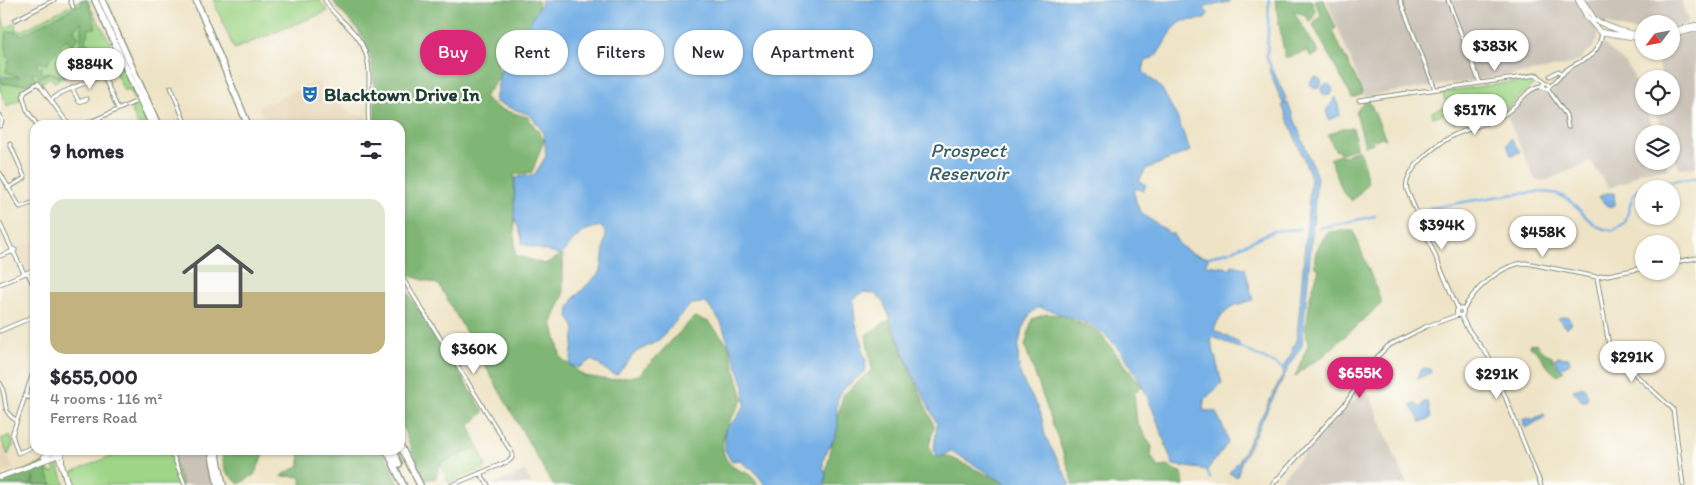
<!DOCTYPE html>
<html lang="en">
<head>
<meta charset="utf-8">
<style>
	:root { --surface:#fff; --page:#f2f2f3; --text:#2b2b33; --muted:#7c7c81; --accent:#db2777 }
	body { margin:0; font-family:Itim,sans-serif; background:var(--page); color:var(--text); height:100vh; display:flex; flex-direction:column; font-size:19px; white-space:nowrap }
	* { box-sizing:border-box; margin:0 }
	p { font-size:16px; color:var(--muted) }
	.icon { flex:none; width:28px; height:28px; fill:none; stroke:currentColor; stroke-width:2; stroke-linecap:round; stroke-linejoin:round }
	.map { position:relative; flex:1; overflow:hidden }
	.side { position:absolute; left:30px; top:120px; width:375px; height:335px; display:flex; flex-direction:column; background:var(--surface); border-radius:15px; box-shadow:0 1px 4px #0004 }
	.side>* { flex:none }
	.banner { position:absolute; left:420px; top:30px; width:475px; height:45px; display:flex; gap:10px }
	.needle { width:32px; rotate:238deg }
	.buttons { position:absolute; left:1635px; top:15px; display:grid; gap:10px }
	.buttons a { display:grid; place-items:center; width:45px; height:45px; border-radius:50%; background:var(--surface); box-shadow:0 1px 4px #0004; font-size:25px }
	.price { position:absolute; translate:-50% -42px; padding:0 11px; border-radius:18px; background:#fff; color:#222; font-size:16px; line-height:32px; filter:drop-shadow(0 1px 2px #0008) }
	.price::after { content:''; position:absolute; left:50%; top:30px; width:15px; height:11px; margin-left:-8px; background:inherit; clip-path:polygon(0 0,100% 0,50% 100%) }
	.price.on { background:var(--accent); color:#fff }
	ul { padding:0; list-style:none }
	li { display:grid; align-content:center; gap:10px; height:265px; padding:0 20px }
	li span { display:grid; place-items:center; height:155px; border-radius:15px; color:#555 }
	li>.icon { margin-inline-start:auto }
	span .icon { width:90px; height:90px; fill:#fffc; stroke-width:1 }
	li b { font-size:21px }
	h2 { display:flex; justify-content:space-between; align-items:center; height:60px; padding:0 20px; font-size:21px }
	.pill { padding:0 18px; border-radius:22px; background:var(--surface); box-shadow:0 1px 4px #0004; font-size:18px; line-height:45px }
	.pill.on { background:var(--accent); color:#fff }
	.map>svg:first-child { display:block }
</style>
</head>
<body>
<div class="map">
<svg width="1696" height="485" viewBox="0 0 1696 485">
	<rect width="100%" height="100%" fill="#fdfcf7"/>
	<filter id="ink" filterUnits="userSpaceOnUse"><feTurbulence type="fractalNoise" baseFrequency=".02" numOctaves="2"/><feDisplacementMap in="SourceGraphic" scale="10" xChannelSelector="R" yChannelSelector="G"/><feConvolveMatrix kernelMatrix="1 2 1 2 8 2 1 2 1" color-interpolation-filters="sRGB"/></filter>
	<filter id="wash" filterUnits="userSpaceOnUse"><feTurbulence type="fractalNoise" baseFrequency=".0096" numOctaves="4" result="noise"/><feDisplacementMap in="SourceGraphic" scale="20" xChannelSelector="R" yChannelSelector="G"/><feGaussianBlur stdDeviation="1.12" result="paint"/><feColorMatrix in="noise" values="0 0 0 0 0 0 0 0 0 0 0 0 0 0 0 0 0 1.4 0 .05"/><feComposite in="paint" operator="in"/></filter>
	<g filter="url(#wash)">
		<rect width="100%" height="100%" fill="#eee3c5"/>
		<path fill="#e7d5b7" d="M317,82L351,114L366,115V123L266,125L258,107Z
			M35,242V266L26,269L16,248Z
			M0,437L13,468L0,474Z"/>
		<path fill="#cbc3b8" d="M1327,0H1681L1689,23L1671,28V24H1644V32H1642L1616,27L1607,22L1597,29L1598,36L1593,47L1580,59L1570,64L1544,70L1365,96Z
			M1692,31H1696V167L1679,168L1671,147V134H1666L1662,124H1660L1654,106H1671V79H1663L1654,51H1671V39Z
			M1602,43L1626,64L1633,75L1655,134H1644V161H1665L1668,169L1639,172L1628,181L1609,188L1591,162L1547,180H1535L1507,116L1535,91L1540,89L1548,93L1554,90L1569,74L1575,71L1592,58Z
			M1369,394L1407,485H1276L1351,402Z
			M168,450H207L212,485H183Z
			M525,471L532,485H492Z"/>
		<path fill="#9fd587" stroke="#5f895e" d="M81,0H86L109,40L137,98L134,100L129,89L124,91L109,59L54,82L50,77L42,83L39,79L24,90L21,100L7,106L0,89V5L5,29L15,23L16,29L21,31Z
			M213,0H319L328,11L234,49Z
			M1535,79L1536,82L1504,111L1474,123L1469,109L1462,112L1454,108L1456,121L1454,122L1449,112L1433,117L1432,112L1447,106L1442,92Z
			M139,104L147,124L148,125H138L130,107Z
			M10,435L13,445L8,455L1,439Z
			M478,447L486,467L449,483L440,463Z
			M126,450H168L183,485H72L68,474L116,454L127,453Z
			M51,460L57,461L65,485H0V480L45,462L50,473L55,472Z"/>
		<path fill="#7fb674" stroke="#4f7a54" d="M81,0H88L96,28H90L85,40L89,45L85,48L81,46V22L74,29L79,38L72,43L76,50H71L67,38C61,49 51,53 47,65L40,62L36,66L37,68L43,67L40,72L43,73L49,72L60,76L59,78L50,73L39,78L36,73H32L37,81H30L33,84H3L0,77H20L6,72L8,62L10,60L6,56V32L15,31L21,35L81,4Z
			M333,0H537L539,2L535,22C508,38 491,41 500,77L484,97L499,109L528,117L544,140L532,172L514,175L515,255L545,264L563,254V296L552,322L561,358L584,376L610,380L639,375L694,317L709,322L728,344L743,399C733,417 711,444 730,464C740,474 749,469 758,485H553L439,285L404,274L400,267V125H375C374,96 377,63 362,36C355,23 340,14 333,0Z
			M1275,0H1311L1316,12L1310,23L1304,14L1294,12L1319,53L1311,57L1307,51L1285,58Z
			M1314,0H1324L1336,28L1333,30C1341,52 1354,72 1363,94L1352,98L1313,25L1321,15Z
			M108,57V59L65,77L63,76V74Z
			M1365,101H1368L1371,105L1386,139L1379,136L1380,138L1375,140L1371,136L1373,143L1365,146L1356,112Z
			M1342,128H1353L1357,147L1342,153L1335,150L1328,135Z
			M1358,149L1362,156L1368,184L1352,201L1343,192L1330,159L1339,154L1345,156Z
			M1347,230H1353L1382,303L1322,357L1307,366L1295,377L1308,345L1306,331L1310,297L1319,269L1315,267C1312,256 1320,240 1329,232Z
			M400,291L409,294L484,412L469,426L478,447L440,463L436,478L424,480L400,420Z
			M1046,314L1061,315L1098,331L1142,386L1134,394L1137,422L1152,447L1151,456L1158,467L1167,466L1182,473L1184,485H1073L1072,478L1025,346L1032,319Z
			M889,320L934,426L929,446L934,456H948L1008,485H823L843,395L872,370L866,335Z
			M1536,343L1543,352L1552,356L1554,363L1564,371L1558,375C1544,369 1544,354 1530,347V344L1533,345Z
			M221,450H266L254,475L239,484L225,471Z
			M299,450H383L399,485H301V477L281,476L300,465Z
			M44,464L52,485H33L34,475L31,485H0V481Z"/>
		<path fill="#76b0e6" stroke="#4a768d" d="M541,0H1229L1230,2L1206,7L1204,9L1208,13L1205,19L1183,21L1174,28L1157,55L1145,62L1143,71L1162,89L1177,117L1190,151L1146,169L1139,181L1146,185L1143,191L1136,188L1134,192C1139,218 1144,214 1163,228C1167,231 1167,233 1173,234C1180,248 1191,256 1209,257L1205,265L1231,268L1232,265L1245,268L1253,300C1231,306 1222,308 1214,330L1239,343L1238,348L1213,337L1211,341L1222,383L1204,400L1203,410L1216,412L1227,436L1228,443L1207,470L1173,465C1155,418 1142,364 1100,331C1089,322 1054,312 1039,307C1020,316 1015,353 1020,373C1024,386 1032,396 1038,407C1044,417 1042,431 1047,440C1054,455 1064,469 1070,485H1008L951,451L939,458L934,450L937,424L910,368L883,301L875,294L864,292L853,299L855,322L863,345L862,351L866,358L865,372C858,378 849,383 843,390C831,405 841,416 837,431C833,447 816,458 826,474L825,485H765L752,468L747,467L740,460L731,461L725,450V429L736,419L745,405L744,386L721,322L706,303L691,304L658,341L636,352L617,375C607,373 601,364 591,360L578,368L570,365L575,329L568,316L569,308L575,297L601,271L606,233L600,226L583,231L560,255L522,244V238L514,216L515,178L535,174L546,156L544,133L530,115L495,102L506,39L522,35L542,2Z
			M1272,68L1286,98V102L1283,104L1270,73L1269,69Z
			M1310.5 83a5.5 5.5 0 1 1 11 0a5.5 5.5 0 1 1-11 0Z
			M1321.5 90a5.5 5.5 0 1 1 11 0a5.5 5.5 0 1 1-11 0Z
			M1336,97L1340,115L1329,120L1326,111Z
			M1288,103L1317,177L1302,345L1290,364L1241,463L1237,477L1229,473L1239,461L1284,372L1282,369L1293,351L1292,350L1297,338L1311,177L1282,105Z
			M1511,138L1520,152L1511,155L1507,145Z
			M1605,193H1614L1615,204L1611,207L1605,204L1599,197Z
			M1567,316L1572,323L1566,328L1558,318Z
			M1558,357L1569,358L1570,363L1560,369L1554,359Z
			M1423,368L1431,369V373L1417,379L1420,370Z
			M1584,387L1588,396L1586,401H1582L1573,390Z
			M1424,402H1428L1431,418L1421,422L1410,405L1416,403L1421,408Z
			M1544,414L1545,417L1526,428L1524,426L1523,418L1533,419Z"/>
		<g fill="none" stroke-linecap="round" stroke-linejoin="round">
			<path stroke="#76b0e6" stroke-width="1" d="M0,79L6,76"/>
			<path stroke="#76b0e6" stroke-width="2.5" d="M1269,0L1267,58L1272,70
				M1430,208C1456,204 1536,187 1557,194C1579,201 1588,231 1613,230L1625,223L1633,195L1643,185L1696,178
				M1319,228L1375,216
				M1233,250L1273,231L1300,229
				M1209,257L1230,251
				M1238,346L1283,368
				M1207,470L1210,478"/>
		</g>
	</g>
	<g filter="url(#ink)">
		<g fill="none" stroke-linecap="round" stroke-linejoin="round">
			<g stroke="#86907c" stroke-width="5">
				<path id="minor" d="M70,0L73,7
					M325,0C333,16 348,24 358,38C377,64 365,95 369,125
					M1400,0L1435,89
					M1448,0L1480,83
					M0,1L2,0
					M15,20L54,0
					M1464,42L1494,30
					M1550,76L1558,71L1563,74
					M1550,85L1545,82L1543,87L1548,89L1550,85C1557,82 1559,76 1565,71C1581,58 1597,61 1602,33
					M171,87L186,125
					M72,88L79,102L87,99
					M1548,89L1566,115L1568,127
					M51,100L61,93L101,76L105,79L118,109
					M1359,100L1537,75L1545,82
					M0,115L2,122L0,126
					M99,118L102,125
					M37,125L27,110L23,97L25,91L38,83L69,125
					M83,125L135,102
					M0,173L20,207L35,202
					M8,188L25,178L10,144
					M0,224L12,249
					M12,249L15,250L14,253L11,252Z
					M14,253L23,271
					M0,256L11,252
					M1671,263L1696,258
					M28,273L35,289
					M400,274L512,453V458L509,461L452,485
					M1597,277L1610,351L1673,409L1683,485
					M0,284L35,269
					M1456.5 312a3.5 3.5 0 1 1 7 0a3.5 3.5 0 1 1-7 0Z
					M1458,309L1407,190C1402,171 1436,145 1452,136C1469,128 1489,124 1505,114C1518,106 1526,88 1542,86
					M1463,311C1472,291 1502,263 1526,263L1597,277L1644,268
					M1461,315L1467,328L1489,357L1541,485
					M0,331L35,316
					M35,367L12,435L18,453L35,446
					M0,383C9,400 0,411 16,420
					M24,396L35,399
					M34,429L35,430
					M171,450L185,485
					M62,455L63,467L69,485
					M58,456L67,485
					M480,473L488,485
					M1272,485L1345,404L1378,356L1388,346L1425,327L1458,315"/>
			</g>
			<g stroke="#86907c" stroke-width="6">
				<path id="major" d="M1578,0L1587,17L1600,32L1644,39
					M1582,0L1595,20C1610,28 1625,34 1644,35
					M1671,31L1696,25
					M1671,35L1696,29
					M55,455H62L63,450
					M44,457L55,450
					M0,477L56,456"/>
			</g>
			<g stroke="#86907c" stroke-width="8">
				<path id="highway" d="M95,0L152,125
					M102,0L158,125
					M196,0L248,125
					M400,445L420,485
					M211,450L218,485
					M216,450L223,485
					M387,450L403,485
					M393,450L399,464"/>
			</g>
			<use href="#minor" stroke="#fff" stroke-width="3"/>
			<use href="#major" stroke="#fff" stroke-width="4.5"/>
			<use href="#highway" stroke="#fff" stroke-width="5.5"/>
		</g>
	</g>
	<defs>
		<g id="theatre-bare" transform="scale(1.35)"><path d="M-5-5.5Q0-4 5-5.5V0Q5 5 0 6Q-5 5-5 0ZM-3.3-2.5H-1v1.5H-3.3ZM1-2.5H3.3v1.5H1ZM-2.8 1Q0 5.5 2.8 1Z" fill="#1f6fb2" stroke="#fdfcf7" stroke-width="2.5" paint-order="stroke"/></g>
	</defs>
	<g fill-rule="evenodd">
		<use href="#theatre-bare" x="310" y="94"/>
	</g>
	<g text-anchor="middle" stroke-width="4.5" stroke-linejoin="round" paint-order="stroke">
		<g font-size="19" font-weight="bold" fill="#1f3d34" stroke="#fdfcf7" text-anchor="start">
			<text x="324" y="101">Blacktown Drive In</text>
		</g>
		<g font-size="20" font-style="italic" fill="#396069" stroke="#fdfcf7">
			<text x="968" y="157">Prospect<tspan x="968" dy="23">Reservoir</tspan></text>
		</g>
	</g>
</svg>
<div class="buttons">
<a><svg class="needle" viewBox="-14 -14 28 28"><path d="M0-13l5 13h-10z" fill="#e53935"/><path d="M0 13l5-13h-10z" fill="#7c7c81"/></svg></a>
<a><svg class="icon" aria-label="locate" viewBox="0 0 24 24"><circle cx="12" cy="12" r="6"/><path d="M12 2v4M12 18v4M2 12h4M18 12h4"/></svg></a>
<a><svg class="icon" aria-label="layers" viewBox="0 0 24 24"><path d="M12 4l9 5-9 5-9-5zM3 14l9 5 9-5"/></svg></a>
<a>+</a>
<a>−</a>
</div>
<b class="price" style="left:1495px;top:72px">$383K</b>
<b class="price" style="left:90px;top:90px">$884K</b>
<b class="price" style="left:1475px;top:136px">$517K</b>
<b class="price" style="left:1442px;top:251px">$394K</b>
<b class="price" style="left:1543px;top:258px">$458K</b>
<b class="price" style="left:474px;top:375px">$360K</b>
<b class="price" style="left:1632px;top:383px">$291K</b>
<b class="price on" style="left:1360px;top:399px">$655K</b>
<b class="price" style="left:1497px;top:400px">$291K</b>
<div class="banner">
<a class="pill on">Buy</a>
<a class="pill">Rent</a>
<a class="pill">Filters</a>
<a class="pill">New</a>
<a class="pill">Apartment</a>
</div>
<section class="side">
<h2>9 homes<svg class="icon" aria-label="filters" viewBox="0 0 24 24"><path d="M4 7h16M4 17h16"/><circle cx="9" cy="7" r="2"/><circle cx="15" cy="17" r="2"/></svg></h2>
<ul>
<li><span style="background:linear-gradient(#dfe7d0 60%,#c2b280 0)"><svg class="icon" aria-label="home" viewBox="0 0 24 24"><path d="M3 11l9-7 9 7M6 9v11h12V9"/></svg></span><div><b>$655,000</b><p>4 rooms · 116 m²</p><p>Ferrers Road</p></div></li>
</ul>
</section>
</div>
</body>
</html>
